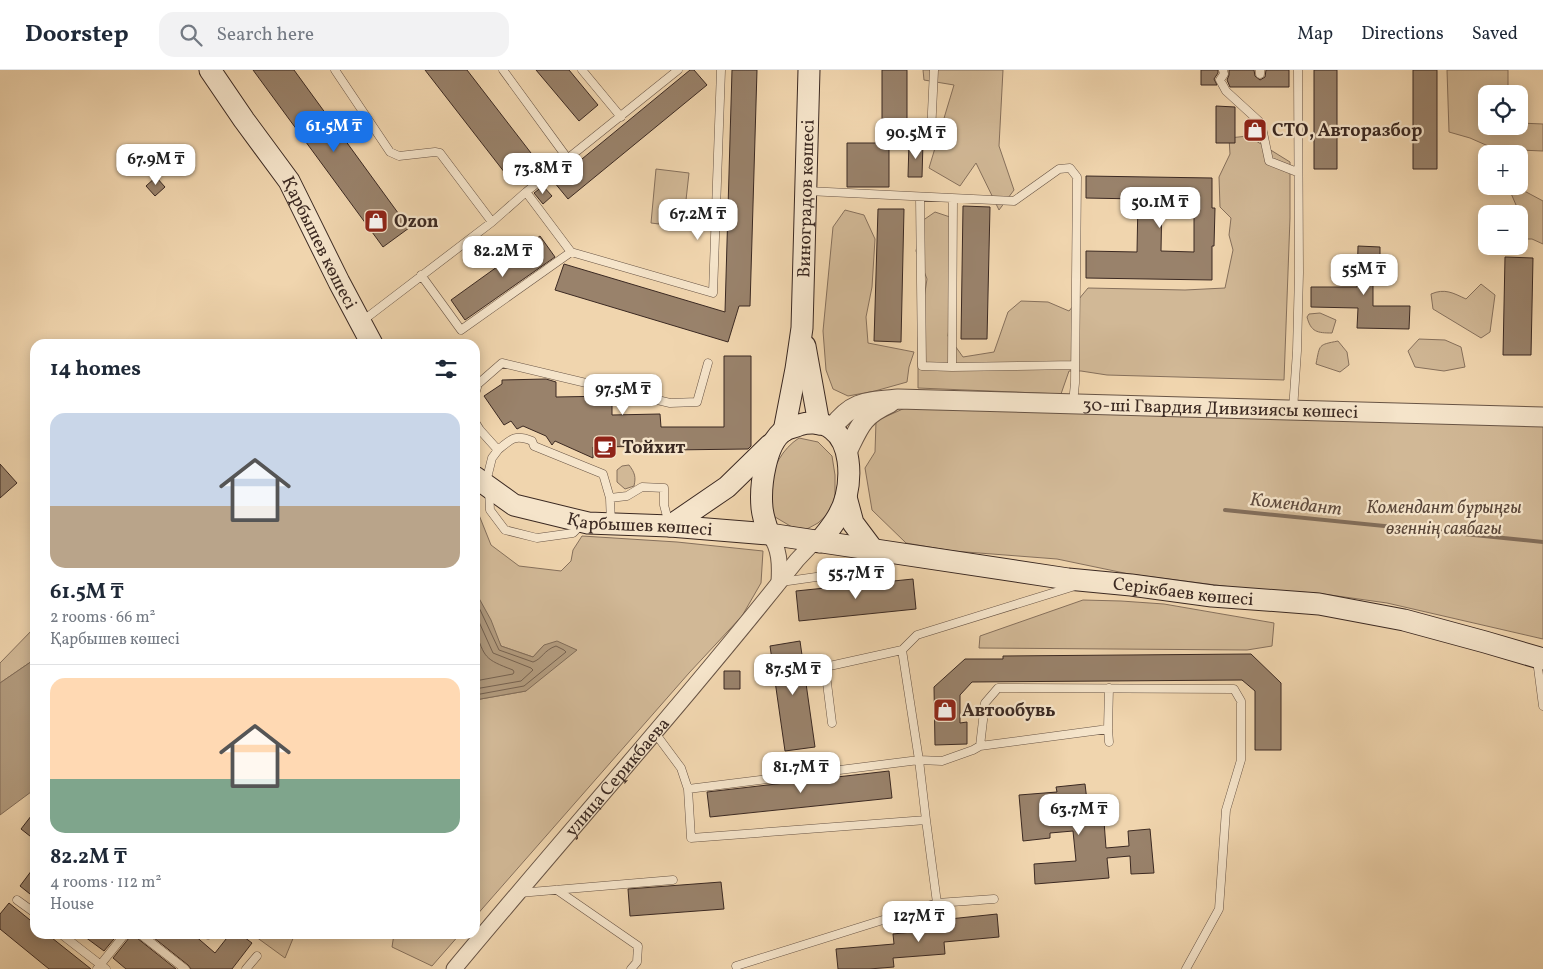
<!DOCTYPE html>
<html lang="en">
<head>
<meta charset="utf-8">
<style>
	:root { --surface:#fff; --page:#f2f2f3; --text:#1f2937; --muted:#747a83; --line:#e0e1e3; --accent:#1a73e8 }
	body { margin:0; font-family:Vollkorn,serif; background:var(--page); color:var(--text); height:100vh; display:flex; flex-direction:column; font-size:19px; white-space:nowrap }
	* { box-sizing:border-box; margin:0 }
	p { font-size:16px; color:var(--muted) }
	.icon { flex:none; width:28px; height:28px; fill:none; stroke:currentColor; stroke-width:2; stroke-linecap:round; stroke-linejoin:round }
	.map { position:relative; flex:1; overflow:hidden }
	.panel { position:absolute; left:30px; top:269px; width:450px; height:600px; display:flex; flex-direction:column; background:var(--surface); border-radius:15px; box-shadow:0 2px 12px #0003 }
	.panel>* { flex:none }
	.fabs { position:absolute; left:1478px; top:15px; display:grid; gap:10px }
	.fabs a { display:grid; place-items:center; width:50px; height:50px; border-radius:10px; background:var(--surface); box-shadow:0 2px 12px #0003; font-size:25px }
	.price { position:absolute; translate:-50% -42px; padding:0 11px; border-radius:10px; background:#fff; color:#222; font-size:16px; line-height:32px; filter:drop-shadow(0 1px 2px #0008) }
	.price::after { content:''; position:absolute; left:50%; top:30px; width:15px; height:11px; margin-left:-8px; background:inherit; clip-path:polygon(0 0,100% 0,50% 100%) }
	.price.selected { background:var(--accent); color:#fff }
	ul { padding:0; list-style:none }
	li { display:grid; align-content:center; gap:10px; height:265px; padding:0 20px }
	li+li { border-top:1px solid var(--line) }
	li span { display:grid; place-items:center; height:155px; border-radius:15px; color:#555 }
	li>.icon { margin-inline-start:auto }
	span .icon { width:90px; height:90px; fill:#fffc; stroke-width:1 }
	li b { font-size:21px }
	h2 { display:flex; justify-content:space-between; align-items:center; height:60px; padding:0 20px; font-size:21px }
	header { display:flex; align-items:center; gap:30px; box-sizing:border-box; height:70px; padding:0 25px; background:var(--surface); border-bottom:1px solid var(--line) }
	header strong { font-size:24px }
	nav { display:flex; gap:28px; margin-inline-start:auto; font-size:18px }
	.search { width:350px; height:45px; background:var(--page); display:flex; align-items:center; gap:12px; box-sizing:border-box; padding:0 18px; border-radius:15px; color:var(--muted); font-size:19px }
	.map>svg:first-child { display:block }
</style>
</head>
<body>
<header>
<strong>Doorstep</strong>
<div class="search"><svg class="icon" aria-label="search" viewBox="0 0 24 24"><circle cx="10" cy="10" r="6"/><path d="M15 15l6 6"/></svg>Search here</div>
<nav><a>Map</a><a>Directions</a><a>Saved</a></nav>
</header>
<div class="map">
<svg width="1543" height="899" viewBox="0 0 1543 899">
	<rect width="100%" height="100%" fill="#f0d5ae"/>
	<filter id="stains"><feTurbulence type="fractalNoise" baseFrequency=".004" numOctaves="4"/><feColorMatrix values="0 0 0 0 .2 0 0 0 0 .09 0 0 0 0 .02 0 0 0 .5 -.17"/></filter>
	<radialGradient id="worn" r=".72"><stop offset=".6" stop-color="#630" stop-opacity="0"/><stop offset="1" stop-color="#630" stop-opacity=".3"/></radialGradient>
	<path fill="#d1b896" stroke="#86705c" d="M923,0H1003L999,76L1014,120L999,140L976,93L960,116L929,98L954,15L924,10Z
		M1447,0H1508V24H1486V56H1519V53L1543,54V81L1495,79L1470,68L1449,62Z
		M1248,66L1290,92V148L1284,310L1107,305L1081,301H1069L1061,324L918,318V268L927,209L916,181L922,151L935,142L953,148L956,204L948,266L963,287L994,282L1008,242L1021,231L1048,232L1069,241L1088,218L1185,220L1225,218L1233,180L1229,165L1231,148L1220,137L1219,107L1230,84L1229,68Z
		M656,99L689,103L683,157L651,153Z
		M1512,116H1515L1543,131V174L1532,169H1519V151L1528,146L1516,135L1510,121Z
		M845,140L864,145L875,169L872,217L866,247L868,273L914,282L909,297L907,312L875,321L848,326L833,319L826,300L823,261L833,157Z
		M1481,214L1495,225L1490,262L1481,268L1433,239L1431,224C1445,218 1453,223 1466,229Z
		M1320,243L1336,250L1332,263C1317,263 1311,262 1307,247L1309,244Z
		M1419,269L1445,270L1461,277L1465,297L1444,301L1415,297L1408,281Z
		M1338,271L1347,282L1349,295L1340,302L1316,294C1320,274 1318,275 1338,271Z
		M905,338L1543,354V569L1387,533L1316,523L1247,519L1129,504L1057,489L953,481L906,473L872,440L865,398L875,382L876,351Z
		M799,368L818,372L832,386L835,405V426L830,442L818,453L807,459L792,457L770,444C770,436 767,425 769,417C773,397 782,379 799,368Z
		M622,396L629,395C635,403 636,407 634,416L625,419L617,412V400Z
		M475,435L491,475L519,496L561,501L571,491L573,480L582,466L677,472L763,481L761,513L742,546L689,603L475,847V630L526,621L544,575L533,587L501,576L475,521Z
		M1083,530L1121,531L1164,534L1274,553L1272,576L1247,580L979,578L980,566Z
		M35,557V589L0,613V593Z
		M252,864H294V866L285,888Z
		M394,864H460L432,896L392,877Z"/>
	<path fill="#b29b7e" stroke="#826d59" d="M475,521L491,550L501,576L533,587L544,575L557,571L577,580L526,621L475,630Z
		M35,589V719L0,745V613Z"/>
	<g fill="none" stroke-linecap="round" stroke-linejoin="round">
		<path stroke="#766250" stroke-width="1" d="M475,529L499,580L533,592C542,589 544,580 556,576L564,580L566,582L524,616L475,625
			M475,543L493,583L531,598L533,600L521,611L475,619
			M475,560C485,588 484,589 513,600L514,602L513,604L475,611"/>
		<path stroke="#826d59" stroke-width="4" d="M1225,440L1543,472"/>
	</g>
	<path fill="#99826b" stroke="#3b2922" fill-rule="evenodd" d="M253,0H294L409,158L383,177Z
		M425,0H467L531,83L505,103Z
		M536,0H569L598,35L579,51Z
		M690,0H694L707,15L568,129L554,112Z
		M732,0H757L750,236H739L728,272L555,220L564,194L725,242Z
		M882,0H907V61H882Z
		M1201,0H1218V3L1214,9L1217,15H1201Z
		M1229,0H1254L1255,6L1260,10L1265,7L1266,0H1289V17H1230L1227,10L1229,5Z
		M1314,0H1337V99H1314Z
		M1413,0H1437V99H1413Z
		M1216,36L1235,37V73H1216Z
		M909,72H923L922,107H908Z
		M847,73H889V117H847Z
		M1086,106L1212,108V138H1215L1214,176H1212V210L1086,208V181L1137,182L1138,129L1086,128ZM1162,128L1194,129V182L1161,181Z
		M156,107L165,117L155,126L146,116Z
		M543,116L552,126L543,134L534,123Z
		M963,136L990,137L987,269H961Z
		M878,139H904L901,272L874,271Z
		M540,166L555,187L465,250L451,230Z
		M1358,176L1380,177V212H1373V236H1410L1409,259L1357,258L1358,238L1311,237V217H1357Z
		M1505,187L1533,188L1531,285H1503Z
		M724,286H751V376L748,379L670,380V376L593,377V388L555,371L552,375L546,366L523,356L517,359L511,351L504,355L484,326L502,314V310L546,309L556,312V327L612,326V345L660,344L661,357H724Z
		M0,394L17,413L0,428Z
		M913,509L916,539L799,551L796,521Z
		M800,571L815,677L785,681L770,576Z
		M1251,584L1281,613V680H1255V621L1242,610L972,612L960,625V653L967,652V674L935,675L934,617L965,589H1003V586Z
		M724,601H740V619H724Z
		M889,701L892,728L710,747L707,722Z
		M1085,714L1088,739L1103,738L1106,778L1129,776L1128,761L1150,759L1154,803L1131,804L1130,786L1107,788L1109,808L1035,814L1034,794L1076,791L1073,761L1050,763V768L1023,771L1019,725L1057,722L1056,717Z
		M35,741V770L21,759Z
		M35,796V828L20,816Z
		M721,812L724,839L630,846L628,819Z
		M9,833L35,854V864H47L91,899H49L0,859V844Z
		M997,844L999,867L944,872L945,884L893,888L894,897L869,899H838L836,879L894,874L893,864L941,859L940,850Z
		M81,864H118L104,881Z
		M130,864H134L137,868L176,899H126L113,888L129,868Z
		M149,864H193L215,883L230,864H240L252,873L232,899H191L188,895Z"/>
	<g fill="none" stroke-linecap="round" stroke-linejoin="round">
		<g stroke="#685445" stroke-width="9">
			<path id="service" d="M335,0L390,82L399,86L435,82L440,83L492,152
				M503,0L568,89
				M582,0L621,47
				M1223,0L1224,4L1220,10L1226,21L1261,53L1269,91L1297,102
				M1260,0V4
				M931,63L934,0
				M807,121L1014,131L1059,99L1070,98L1077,107L1075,313L1073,333
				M920,127L922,296L952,297
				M953,129L952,297L1075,295
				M571,182L713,223L721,0
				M421,205L461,260L571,182L526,122
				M361,252L492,152L526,122L678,0
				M475,324L478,314L502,293L670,333L697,332L708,293
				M1293,340L1297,281L1299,203L1298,0
				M475,352L480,360L498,380L492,388L486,412
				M498,380C511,369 515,364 532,371L534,376L603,404L610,428L611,454
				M489,420L490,440L505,460L537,468L573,463L581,455
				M610,428L627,426L642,417L664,418V435L669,454
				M781,512L830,505
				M1537,590L1543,636
				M1109,618L1108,659L1109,672
				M832,653L825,597L902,580
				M655,663L681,698L688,719L691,768L926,750L919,690L902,580L917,565L1075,516
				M980,676L1108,659
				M688,719L919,690L942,691L973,680L980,676L985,633L998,618L1234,619L1241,631V690L1226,740L1219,839L1186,899
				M926,750L937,833L994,829
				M557,820L638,876L637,892L631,899
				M519,823L673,810
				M17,830L35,843
				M61,864L106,899
				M140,864L185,899
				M206,864L208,865
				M736,896L937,833
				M97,899L125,864
				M246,899L257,886"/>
		</g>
		<g stroke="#685445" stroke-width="17">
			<g id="minor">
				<path d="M769,464C780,478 780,495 779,512"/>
				<path id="s1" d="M454,899C568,762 687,629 797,490L815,471"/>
			</g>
		</g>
		<g stroke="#685445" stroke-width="21">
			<g id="tertiary">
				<path id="s2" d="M832,358C852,331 866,332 898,329L1543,347"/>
				<path d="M847,382C860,355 862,346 890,333"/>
			</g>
		</g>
		<g stroke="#3b2922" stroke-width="23">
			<g id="secondary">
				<path id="s3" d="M210,0L244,50L289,111L339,212L372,274"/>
				<path d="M805,276L819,354"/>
				<path id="s4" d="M784,361L796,299L802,258L809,0"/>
				<path id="s5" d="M475,407L514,435L588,453L670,456L769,464L1068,509L1131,515L1212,526L1319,534L1404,550L1485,572L1543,589"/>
				<path d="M846,427L853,453L874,481"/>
				<path d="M670,456L727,417L770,375"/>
				<path d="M769,464C766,456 763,447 762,438C760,417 765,372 785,360C789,358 795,357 799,355C809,352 824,352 832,359C851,373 851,406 846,427C842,444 830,459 819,472"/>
			</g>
		</g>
		<use href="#service" stroke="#f5e4ca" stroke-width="8"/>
		<use href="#minor" stroke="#f5e4ca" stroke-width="15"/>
		<use href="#tertiary" stroke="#f5e4ca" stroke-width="19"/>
		<use href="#secondary" stroke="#f5e4ca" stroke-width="21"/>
	</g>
	<defs>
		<g id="shop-square" transform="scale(1.25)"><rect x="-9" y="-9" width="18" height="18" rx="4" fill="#8f2418" stroke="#f5e4ca"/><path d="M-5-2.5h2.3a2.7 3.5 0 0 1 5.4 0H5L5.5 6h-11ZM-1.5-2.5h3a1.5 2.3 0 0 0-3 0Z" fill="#fff"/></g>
		<g id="cafe-square" transform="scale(1.25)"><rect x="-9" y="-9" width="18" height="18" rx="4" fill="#8f2418" stroke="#f5e4ca"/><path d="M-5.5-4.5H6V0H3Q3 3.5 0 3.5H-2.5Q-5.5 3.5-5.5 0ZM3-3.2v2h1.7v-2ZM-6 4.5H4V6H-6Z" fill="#fff"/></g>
	</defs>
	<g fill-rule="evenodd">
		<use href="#shop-square" x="1255" y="60"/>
		<use href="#shop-square" x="376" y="151"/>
		<use href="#cafe-square" x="605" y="377"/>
		<use href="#shop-square" x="945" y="640"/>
	</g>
	<g text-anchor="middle" stroke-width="4.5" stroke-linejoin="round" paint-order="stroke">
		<g font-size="18" font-weight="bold" fill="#3b2922" stroke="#f5e4ca" text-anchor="start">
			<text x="1272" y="66">СТО, Авторазбор</text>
			<text x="394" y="157">Ozon</text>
			<text x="622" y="383">Тойхит</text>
			<text x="962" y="646">Автообувь</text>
		</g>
		<g font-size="18" fill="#3b2922" stroke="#f5e4ca">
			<text dy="6" stroke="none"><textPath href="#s4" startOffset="234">Виноградов көшесі</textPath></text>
			<text dy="6" stroke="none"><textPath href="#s3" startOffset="205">Қарбышев көшесі</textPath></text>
			<text dy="6" stroke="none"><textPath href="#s2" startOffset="398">30-ші Гвардия Дивизиясы көшесі</textPath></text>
			<text dy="6" stroke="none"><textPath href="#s5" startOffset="176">Қарбышев көшесі</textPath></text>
			<text dy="6" stroke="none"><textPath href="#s5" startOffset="724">Серікбаев көшесі</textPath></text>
			<text dy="6" stroke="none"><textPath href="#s1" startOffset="252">улица Серикбаева</textPath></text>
		</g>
		<g font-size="18" font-style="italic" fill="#594639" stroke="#f5e4ca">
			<text x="1444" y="443">Комендант бұрыңғы<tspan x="1444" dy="21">өзеннің саябағы</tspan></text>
		</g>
		<g font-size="19" font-style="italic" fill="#5f4b3e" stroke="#f5e4ca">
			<text transform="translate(1296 433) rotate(6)" y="7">Комендант</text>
		</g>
	</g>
	<rect width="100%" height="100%" filter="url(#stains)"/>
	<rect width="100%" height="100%" fill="url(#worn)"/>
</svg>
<div class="fabs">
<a><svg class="icon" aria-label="locate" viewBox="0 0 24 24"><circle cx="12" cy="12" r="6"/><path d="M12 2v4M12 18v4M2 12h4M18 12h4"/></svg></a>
<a>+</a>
<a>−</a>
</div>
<b class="price selected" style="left:334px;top:83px">61.5M ₸</b>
<b class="price" style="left:916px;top:90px">90.5M ₸</b>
<b class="price" style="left:156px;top:116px">67.9M ₸</b>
<b class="price" style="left:543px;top:125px">73.8M ₸</b>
<b class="price" style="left:1160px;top:159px">50.1M ₸</b>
<b class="price" style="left:698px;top:171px">67.2M ₸</b>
<b class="price" style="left:503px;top:208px">82.2M ₸</b>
<b class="price" style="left:1364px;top:226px">55M ₸</b>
<b class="price" style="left:623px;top:346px">97.5M ₸</b>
<b class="price" style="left:856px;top:530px">55.7M ₸</b>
<b class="price" style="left:793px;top:626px">87.5M ₸</b>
<b class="price" style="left:801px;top:724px">81.7M ₸</b>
<b class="price" style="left:1079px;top:766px">63.7M ₸</b>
<b class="price" style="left:919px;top:873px">127M ₸</b>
<section class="panel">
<h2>14 homes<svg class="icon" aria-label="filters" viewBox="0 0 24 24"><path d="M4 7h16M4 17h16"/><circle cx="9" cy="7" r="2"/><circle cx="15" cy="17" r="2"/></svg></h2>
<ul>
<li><span style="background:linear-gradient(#c9d6e8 60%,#b9a48a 0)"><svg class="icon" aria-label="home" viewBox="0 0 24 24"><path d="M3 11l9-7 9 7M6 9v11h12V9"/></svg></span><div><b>61.5M ₸</b><p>2 rooms · 66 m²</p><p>Қарбышев көшесі</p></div></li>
<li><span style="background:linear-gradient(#ffd9b3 65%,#7fa58c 0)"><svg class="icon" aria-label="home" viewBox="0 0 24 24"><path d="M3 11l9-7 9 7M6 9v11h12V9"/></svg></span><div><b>82.2M ₸</b><p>4 rooms · 112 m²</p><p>House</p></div></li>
</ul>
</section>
</div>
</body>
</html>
